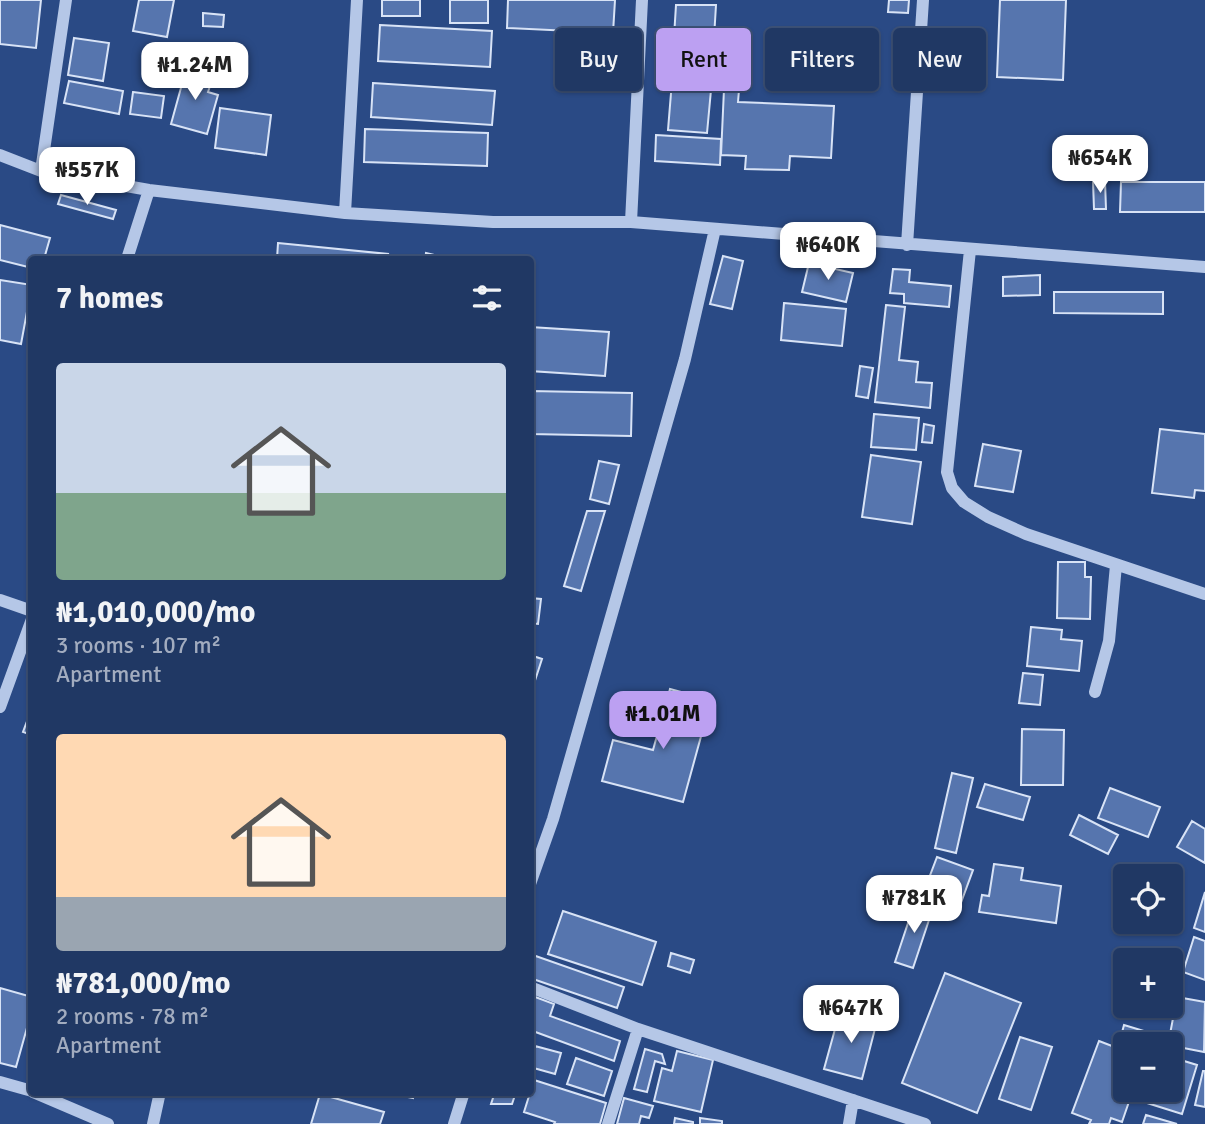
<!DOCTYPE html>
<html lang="en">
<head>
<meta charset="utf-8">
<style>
	:root { --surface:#203864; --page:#283f6a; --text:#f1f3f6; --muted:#a2acbf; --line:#3d5278; --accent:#bca0f2 }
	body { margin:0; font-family:Signika,sans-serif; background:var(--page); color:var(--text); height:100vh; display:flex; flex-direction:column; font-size:26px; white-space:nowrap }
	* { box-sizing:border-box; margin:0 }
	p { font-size:23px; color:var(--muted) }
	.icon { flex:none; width:38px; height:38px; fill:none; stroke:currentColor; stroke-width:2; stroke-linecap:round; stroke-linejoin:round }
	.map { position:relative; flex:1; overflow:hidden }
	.details { position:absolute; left:28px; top:256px; width:506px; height:840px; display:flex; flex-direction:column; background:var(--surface); border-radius:7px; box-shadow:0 2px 5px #0004,0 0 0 2px var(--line) }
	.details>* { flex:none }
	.hud { position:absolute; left:555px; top:28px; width:544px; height:63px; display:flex; gap:14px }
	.buttons { position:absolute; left:1113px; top:864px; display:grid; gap:14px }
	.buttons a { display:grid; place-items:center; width:70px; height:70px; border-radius:7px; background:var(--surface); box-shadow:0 2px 5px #0004,0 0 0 2px var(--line); font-size:35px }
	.price { position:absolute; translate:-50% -60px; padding:0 16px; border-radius:14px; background:#fff; color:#222; font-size:23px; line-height:46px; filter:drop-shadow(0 2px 4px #0008) }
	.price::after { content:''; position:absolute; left:50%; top:42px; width:21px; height:16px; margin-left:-10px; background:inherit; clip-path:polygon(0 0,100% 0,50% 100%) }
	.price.selected { background:var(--accent); color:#111 }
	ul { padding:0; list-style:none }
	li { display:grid; align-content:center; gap:14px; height:371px; padding:0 28px }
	li span { display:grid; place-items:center; height:217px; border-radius:7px; color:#555 }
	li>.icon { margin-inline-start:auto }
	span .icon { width:126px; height:126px; fill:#fffc; stroke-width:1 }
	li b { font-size:30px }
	h2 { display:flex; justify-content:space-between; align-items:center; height:84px; padding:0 28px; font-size:30px }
	.chip { padding:0 24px; border-radius:7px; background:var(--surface); box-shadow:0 2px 5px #0004,0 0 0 2px var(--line); font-size:24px; line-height:63px }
	.chip.selected { background:var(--accent); color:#111 }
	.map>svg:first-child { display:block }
</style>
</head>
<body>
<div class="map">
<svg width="1205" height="1124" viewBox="0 0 1205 1124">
	<rect width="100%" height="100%" fill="#2a4a85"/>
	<path fill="#5675ae" stroke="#d8e3f6" stroke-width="2" d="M0,0H41L36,48L0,44Z
		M139,0H174L167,37L133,31Z
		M382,0H420V16H382Z
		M450,0H488V23H450Z
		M508,0H615L613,33L507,28Z
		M889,0H909L908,13L888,12Z
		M1000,0H1066L1063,80L997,77Z
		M676,5H716L714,38L674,37Z
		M203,13L224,15L223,27L203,26Z
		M380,25L492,31L490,67L378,61Z
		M74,38L109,43L103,81L68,75Z
		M675,44L715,47L707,133L668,130Z
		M187,66L214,74L208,92L218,95L207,134L171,124Z
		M69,81L123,91L119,114L64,103Z
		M373,83L495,91L492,125L371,117Z
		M724,89L739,90L738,102L834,106L831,158L790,156L789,170L745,169L746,156L721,155Z
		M133,92L164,96L161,118L130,114Z
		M220,108L271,115L266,155L215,148Z
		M365,129L488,133L487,166L364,162Z
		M656,135L721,139L720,165L655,161Z
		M1093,181H1105L1106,209H1094Z
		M1121,182H1205V212H1120Z
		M61,195L116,210L113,219L58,204Z
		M0,225L50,238L44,259H32V268L0,260Z
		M278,243L388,254L387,259H277Z
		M426,253L451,259H425Z
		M723,256L743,261L732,309L710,304Z
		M809,263L853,273L846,302L802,292Z
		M893,269L910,270L909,282L951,286L949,307L904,303V294L890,293Z
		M1040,275V295L1003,296V277Z
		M0,280L32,285L21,344L0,340Z
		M1054,292H1163V314L1054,313Z
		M784,303L846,309L842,346L781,340Z
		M886,305L905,307L899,360L918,362L916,382L932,383L930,408L875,402Z
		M530,327L609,332L605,376L530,371Z
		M860,366L873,368L868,398L856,396Z
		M530,391L632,393L631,436L530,434Z
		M874,414L919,418L916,450L871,447Z
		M924,424L934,426L932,443L922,442Z
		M1160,429L1205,434V491L1195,490L1194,498L1152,493Z
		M983,444L1021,451L1013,492L975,486Z
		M871,455L921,462L912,524L862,517Z
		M599,461L619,465L609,504L590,499Z
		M587,511H605L581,591L564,586Z
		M1058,562H1085V577H1091L1090,619L1057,618Z
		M530,598L541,599L538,624L530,623Z
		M1031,627L1062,630L1061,639L1082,641L1079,671L1027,666Z
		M530,655L542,659L530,696Z
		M1023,673L1043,675L1040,705L1019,703Z
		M670,689L711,700L683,802L602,781L613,740L653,750Z
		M32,708V735L23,732Z
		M1022,729L1064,730L1063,785H1021Z
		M952,773L973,778L956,853L935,848Z
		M985,784L1030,797L1023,820L977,807Z
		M1110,788L1160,807L1148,837L1098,818Z
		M1079,815L1118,835L1108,854L1070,835Z
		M1192,821L1205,829V863L1177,847Z
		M937,857L973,870L959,908L923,894Z
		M994,864L1023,868L1021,880L1061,886L1056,923L979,912L982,895L989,896Z
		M1205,892V932L1194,928Z
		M915,902L933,908L913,968L895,962Z
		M563,911L656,942L642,985L548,954Z
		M1194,937L1205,941V980L1183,972Z
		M671,953L694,960L690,973L668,966Z
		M530,954L624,987L617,1008L530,978Z
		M945,973L1021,1003L977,1113L902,1083Z
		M0,988L32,997V1010L16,1067L0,1063Z
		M530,995L554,1004L550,1016L620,1041L614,1061L530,1030Z
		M1177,997L1205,1002L1204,1052L1168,1045Z
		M840,1011L877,1021L862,1079L824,1069Z
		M1124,1025L1154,1034L1147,1045L1120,1040Z
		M1020,1037L1052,1047L1031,1110L999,1099Z
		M1099,1041L1125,1051V1090H1133L1122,1122L1111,1118L1109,1124H1089L1091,1120L1072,1113Z
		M535,1046L561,1053L555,1074L530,1067Z
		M645,1049L662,1054L665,1064L655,1061L647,1092L634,1089Z
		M677,1051L713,1060L701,1112L654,1101L662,1068L672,1071Z
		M1171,1057L1197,1065L1182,1114L1144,1102L1148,1090H1171Z
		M576,1058L612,1071L604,1096L567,1084Z
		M1203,1071H1205V1107L1195,1105Z
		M534,1080L606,1103L600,1124H554L555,1122L524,1112Z
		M383,1092H414L413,1098Z
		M495,1092H516L512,1104H491Z
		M320,1094L384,1112L380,1124H311Z
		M624,1098L653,1106L649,1118L641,1116L639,1124H617Z
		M1146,1115L1177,1124H1143Z
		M675,1118L693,1122V1124H674Z
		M700,1118L722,1121V1124H700Z"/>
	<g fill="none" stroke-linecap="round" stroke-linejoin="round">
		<path stroke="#b5c7e7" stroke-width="12" d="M0,155L41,171L149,190L345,213L493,222H631L1205,267
			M41,171L66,0
			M345,213L357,0
			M631,222L642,0
			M907,245L923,0
			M970,250L947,472L952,488L964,502L988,517L1026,534L1205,594
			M127,259L149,190
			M0,600L32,611
			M1095,692L1109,641L1116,565
			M0,707L32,619
			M530,884L553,819L685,359L715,229
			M530,987L638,1029L925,1124
			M0,1082L32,1091
			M33,1092L108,1124
			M153,1124L160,1092
			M454,1124L464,1092
			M608,1124L638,1029
			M849,1124L853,1100"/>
	</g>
</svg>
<div class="buttons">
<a><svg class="icon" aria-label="locate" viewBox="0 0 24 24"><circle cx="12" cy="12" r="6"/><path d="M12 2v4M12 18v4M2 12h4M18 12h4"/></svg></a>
<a>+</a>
<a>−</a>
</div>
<b class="price" style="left:195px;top:102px">₦1.24M</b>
<b class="price" style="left:1100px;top:195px">₦654K</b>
<b class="price" style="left:87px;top:207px">₦557K</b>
<b class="price" style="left:828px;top:282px">₦640K</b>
<b class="price selected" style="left:663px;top:751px">₦1.01M</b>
<b class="price" style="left:914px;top:935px">₦781K</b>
<b class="price" style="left:851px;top:1045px">₦647K</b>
<div class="hud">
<a class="chip">Buy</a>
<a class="chip selected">Rent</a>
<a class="chip">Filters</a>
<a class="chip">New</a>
</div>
<section class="details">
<h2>7 homes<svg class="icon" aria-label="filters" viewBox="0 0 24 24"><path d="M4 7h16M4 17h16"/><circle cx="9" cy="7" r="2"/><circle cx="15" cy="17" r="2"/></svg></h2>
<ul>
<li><span style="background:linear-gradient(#c9d6e8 60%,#7fa58c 0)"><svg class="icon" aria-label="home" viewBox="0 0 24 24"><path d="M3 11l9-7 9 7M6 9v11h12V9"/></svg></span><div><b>₦1,010,000/mo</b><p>3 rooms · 107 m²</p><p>Apartment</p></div></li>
<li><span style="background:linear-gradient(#ffd9b3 75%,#9aa5b1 0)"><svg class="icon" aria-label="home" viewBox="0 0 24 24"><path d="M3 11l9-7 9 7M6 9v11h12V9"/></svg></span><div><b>₦781,000/mo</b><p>2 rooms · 78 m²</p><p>Apartment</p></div></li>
</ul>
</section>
</div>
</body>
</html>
